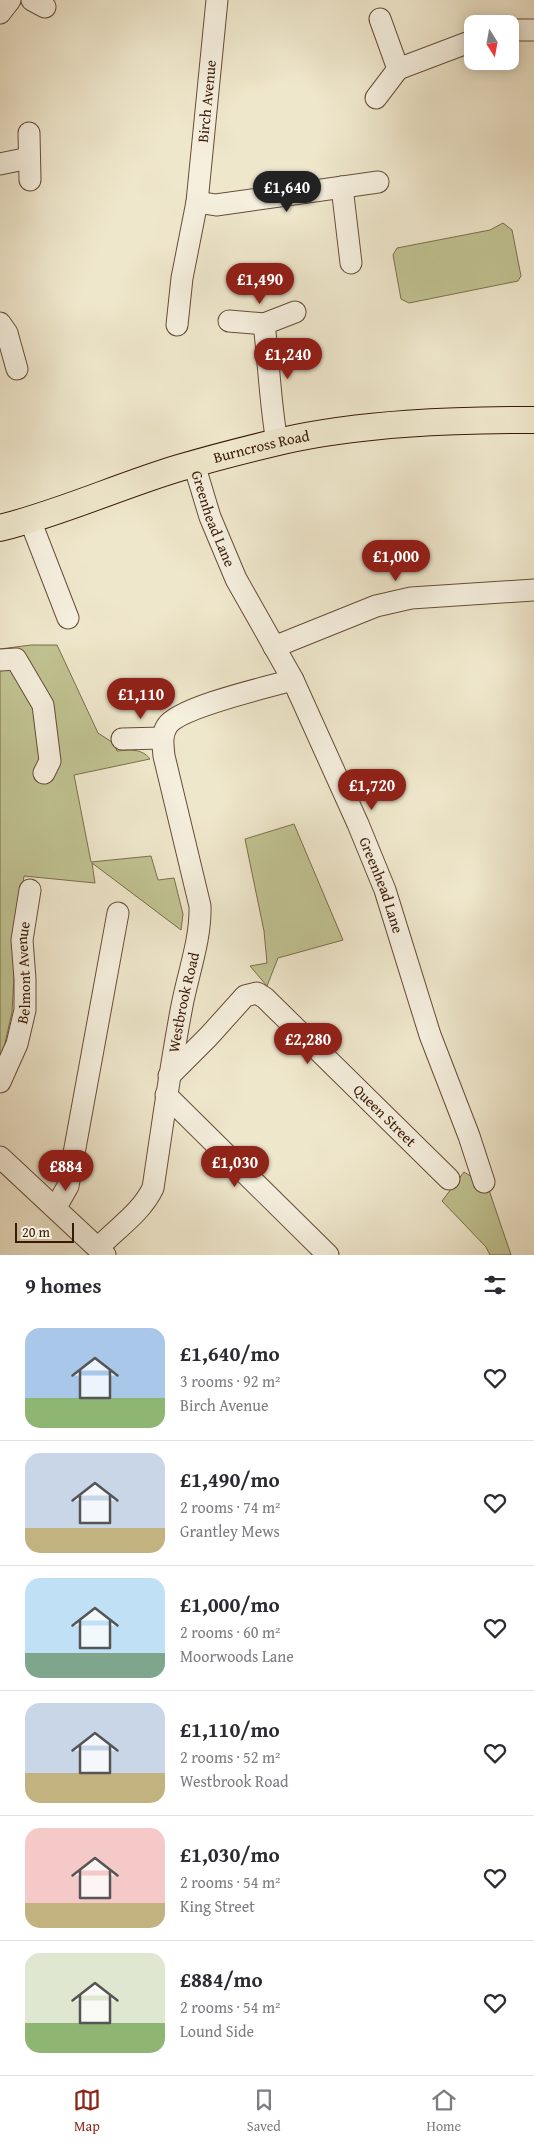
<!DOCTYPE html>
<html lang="en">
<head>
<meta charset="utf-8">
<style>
	:root { --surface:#fff; --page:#f7f7f7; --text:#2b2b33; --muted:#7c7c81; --line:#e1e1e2; --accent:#8f2418 }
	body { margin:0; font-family:"Gentium Book Plus",serif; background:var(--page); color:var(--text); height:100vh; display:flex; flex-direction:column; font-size:19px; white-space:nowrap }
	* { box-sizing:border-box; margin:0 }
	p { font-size:16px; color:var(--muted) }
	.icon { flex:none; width:28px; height:28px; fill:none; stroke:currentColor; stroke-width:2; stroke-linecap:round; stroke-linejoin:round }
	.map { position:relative; height:1255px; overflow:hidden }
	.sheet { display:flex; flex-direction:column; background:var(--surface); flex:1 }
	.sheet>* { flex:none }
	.needle { width:32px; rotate:169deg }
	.controls { position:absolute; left:464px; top:15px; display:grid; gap:10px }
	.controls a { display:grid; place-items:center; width:55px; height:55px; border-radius:10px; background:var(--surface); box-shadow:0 2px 12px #0003; font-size:25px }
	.scale { position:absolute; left:15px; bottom:12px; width:59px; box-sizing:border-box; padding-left:5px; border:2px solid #381a06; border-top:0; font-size:14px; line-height:18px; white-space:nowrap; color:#381a06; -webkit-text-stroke:4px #f5efde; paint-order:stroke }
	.price { position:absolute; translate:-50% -42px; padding:0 11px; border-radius:18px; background:var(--accent); color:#fff; font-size:16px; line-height:32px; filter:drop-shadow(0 1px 2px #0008) }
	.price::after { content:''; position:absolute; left:50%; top:30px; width:15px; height:11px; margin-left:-8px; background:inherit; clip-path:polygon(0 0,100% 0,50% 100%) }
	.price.active { background:#222; color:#fff }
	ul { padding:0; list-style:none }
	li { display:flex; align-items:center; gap:15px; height:125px; padding:0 25px }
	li+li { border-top:1px solid var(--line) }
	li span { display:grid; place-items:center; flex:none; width:140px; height:100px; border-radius:15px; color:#555 }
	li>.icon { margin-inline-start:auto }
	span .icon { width:60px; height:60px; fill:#fffc; stroke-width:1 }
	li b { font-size:21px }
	h2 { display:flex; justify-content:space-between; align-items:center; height:60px; padding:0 25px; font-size:21px }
	.dock { display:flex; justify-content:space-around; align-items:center; height:70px; border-top:1px solid var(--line); background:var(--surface); font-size:14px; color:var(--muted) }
	.dock a { display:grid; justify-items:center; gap:2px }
	.dock .active { color:var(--accent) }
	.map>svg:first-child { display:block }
</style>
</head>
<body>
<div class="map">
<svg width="534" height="1255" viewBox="0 0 534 1255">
	<rect width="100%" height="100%" fill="#efe7cc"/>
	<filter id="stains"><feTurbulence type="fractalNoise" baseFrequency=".004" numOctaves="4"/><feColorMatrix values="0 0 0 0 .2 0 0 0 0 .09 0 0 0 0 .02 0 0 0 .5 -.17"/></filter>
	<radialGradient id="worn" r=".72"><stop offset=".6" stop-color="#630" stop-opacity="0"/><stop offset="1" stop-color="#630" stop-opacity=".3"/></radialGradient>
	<path fill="#c1c392" stroke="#7c6e4c" d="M503,223L512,230L521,276L518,281L409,303L401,299L393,255L397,248L490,230Z
		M31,645H57L98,733L115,744L117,751C129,750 142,748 150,759L74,775L91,862L151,856L158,880L174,878L183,914L181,930L92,863L95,883L24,876L17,925L12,1012L0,1066V649Z
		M294,824L343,940L278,958L267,986L250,966L267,963L264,931L245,839Z
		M464,1172L488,1187L511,1255H490L486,1247L442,1201Z"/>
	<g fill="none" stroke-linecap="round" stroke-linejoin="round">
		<g stroke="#664d38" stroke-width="23">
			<g id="minor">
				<path d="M32,0L45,7"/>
				<path d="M0,13L10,0"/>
				<path d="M510,30H534"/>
				<path d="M398,69L472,41"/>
				<path d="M376,98L398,69L380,19"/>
				<path d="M29,133L30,180"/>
				<path d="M0,164L29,158"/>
				<path d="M342,187L351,263"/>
				<path d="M197,202L216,205L378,182"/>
				<path d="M229,321L264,324L295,312"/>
				<path d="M0,323L7,333L17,369"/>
				<path d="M264,324C269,363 270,403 277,442"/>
				<path id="s1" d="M177,325L182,278L197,202L217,0"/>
				<path id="s2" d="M194,464L210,517L236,579L293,680L358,824L385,890L430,1035L469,1136L484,1182"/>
				<path d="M30,520L68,618"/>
				<path d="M274,647L376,606L411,598L534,590"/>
				<path d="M0,660L16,659L43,705L50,761L44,773"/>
				<path d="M122,739L162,738"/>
				<path id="s3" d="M169,1076L209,1036L245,996L257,993L265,998L449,1179"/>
				<path id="s4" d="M0,1082L17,1044L25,1010V979L22,940L30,890"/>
				<path d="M166,1095L328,1255"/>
				<path d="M0,1157L105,1255"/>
				<path d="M56,1207L68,1186L118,913"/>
				<path id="s5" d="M98,1248C117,1228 141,1213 153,1188C162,1129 170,1069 181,1011C187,976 201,941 200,906L164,756C163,745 161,736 167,726C179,707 268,687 293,680"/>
			</g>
		</g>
		<g stroke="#381a06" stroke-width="28">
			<g id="major">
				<path id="s6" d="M0,528C61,513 119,486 179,468C213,458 248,449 282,441C362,423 452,420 534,420"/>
			</g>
		</g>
		<use href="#minor" stroke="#f5efde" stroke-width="21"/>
		<use href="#major" stroke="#efe7cc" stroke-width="26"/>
	</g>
	<g text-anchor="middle" stroke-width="4" stroke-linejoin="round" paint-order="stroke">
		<g font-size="15" fill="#381a06" stroke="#f5efde">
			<text dy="5" stroke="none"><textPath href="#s1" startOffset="226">Birch Avenue</textPath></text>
			<text dy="5" stroke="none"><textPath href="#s6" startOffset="274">Burncross Road</textPath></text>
			<text dy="5" stroke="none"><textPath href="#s2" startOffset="58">Greenhead Lane</textPath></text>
			<text dy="5" stroke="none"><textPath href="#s2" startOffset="462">Greenhead Lane</textPath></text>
			<text dy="5" stroke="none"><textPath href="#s4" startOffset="114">Belmont Avenue</textPath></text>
			<text dy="5" stroke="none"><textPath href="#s5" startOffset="270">Westbrook Road</textPath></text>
			<text dy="5" stroke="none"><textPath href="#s3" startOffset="300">Queen Street</textPath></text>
		</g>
	</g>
	<rect width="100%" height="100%" filter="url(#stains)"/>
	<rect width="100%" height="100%" fill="url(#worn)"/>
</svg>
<div class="controls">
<a><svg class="needle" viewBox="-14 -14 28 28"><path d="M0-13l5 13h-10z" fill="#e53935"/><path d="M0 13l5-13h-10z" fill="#7c7c81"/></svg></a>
</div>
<div class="scale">20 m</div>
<b class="price active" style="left:287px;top:213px">£1,640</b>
<b class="price" style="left:260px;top:305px">£1,490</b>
<b class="price" style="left:288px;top:380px">£1,240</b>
<b class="price" style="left:396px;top:582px">£1,000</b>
<b class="price" style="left:141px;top:720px">£1,110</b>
<b class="price" style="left:372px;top:811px">£1,720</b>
<b class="price" style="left:308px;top:1065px">£2,280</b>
<b class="price" style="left:235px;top:1188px">£1,030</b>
<b class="price" style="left:66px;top:1192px">£884</b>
</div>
<section class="sheet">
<h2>9 homes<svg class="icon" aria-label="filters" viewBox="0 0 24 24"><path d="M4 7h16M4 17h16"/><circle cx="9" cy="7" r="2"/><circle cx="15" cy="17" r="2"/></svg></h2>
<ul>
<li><span style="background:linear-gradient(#a9c7e8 70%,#8fb573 0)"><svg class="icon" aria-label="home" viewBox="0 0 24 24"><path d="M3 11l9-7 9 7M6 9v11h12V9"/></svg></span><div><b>£1,640/mo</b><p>3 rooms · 92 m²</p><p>Birch Avenue</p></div><svg class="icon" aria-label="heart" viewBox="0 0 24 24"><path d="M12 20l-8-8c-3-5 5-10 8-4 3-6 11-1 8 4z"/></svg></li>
<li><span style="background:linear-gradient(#c9d6e8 75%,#c2b280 0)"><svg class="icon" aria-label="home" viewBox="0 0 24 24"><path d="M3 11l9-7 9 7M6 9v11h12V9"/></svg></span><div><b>£1,490/mo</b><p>2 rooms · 74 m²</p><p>Grantley Mews</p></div><svg class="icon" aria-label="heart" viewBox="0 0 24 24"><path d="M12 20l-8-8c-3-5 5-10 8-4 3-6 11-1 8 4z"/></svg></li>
<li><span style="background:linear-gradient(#bfe0f5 75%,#7fa58c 0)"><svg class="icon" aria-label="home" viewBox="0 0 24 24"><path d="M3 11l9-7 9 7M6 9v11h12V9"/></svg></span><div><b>£1,000/mo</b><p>2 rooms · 60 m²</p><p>Moorwoods Lane</p></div><svg class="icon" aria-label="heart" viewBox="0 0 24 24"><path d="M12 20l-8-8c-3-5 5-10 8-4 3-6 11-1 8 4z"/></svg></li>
<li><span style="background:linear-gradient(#c9d6e8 70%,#c2b280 0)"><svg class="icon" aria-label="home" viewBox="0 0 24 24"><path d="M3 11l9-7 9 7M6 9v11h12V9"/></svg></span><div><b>£1,110/mo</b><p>2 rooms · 52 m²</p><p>Westbrook Road</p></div><svg class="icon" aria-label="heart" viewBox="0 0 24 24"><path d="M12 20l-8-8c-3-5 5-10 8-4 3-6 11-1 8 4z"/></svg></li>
<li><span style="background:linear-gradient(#f6c9c9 75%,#c2b280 0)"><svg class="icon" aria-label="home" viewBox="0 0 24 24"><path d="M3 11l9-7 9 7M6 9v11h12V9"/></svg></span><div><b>£1,030/mo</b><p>2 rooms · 54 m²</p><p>King Street</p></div><svg class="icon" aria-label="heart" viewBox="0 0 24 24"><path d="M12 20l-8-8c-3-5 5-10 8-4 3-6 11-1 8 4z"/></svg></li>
<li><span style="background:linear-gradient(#dfe7d0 70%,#8fb573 0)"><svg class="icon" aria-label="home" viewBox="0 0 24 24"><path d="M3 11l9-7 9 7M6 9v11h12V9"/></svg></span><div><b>£884/mo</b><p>2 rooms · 54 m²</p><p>Lound Side</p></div><svg class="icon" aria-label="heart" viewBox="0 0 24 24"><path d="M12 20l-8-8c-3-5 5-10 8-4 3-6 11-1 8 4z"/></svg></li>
</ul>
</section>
<nav class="dock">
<a class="active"><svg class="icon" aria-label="map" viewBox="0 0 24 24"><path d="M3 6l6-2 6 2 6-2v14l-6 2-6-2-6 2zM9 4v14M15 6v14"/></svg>Map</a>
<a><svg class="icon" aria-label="saved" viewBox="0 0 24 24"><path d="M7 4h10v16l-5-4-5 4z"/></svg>Saved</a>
<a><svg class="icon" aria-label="home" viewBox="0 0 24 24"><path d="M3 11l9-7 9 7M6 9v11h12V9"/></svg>Home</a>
</nav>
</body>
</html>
